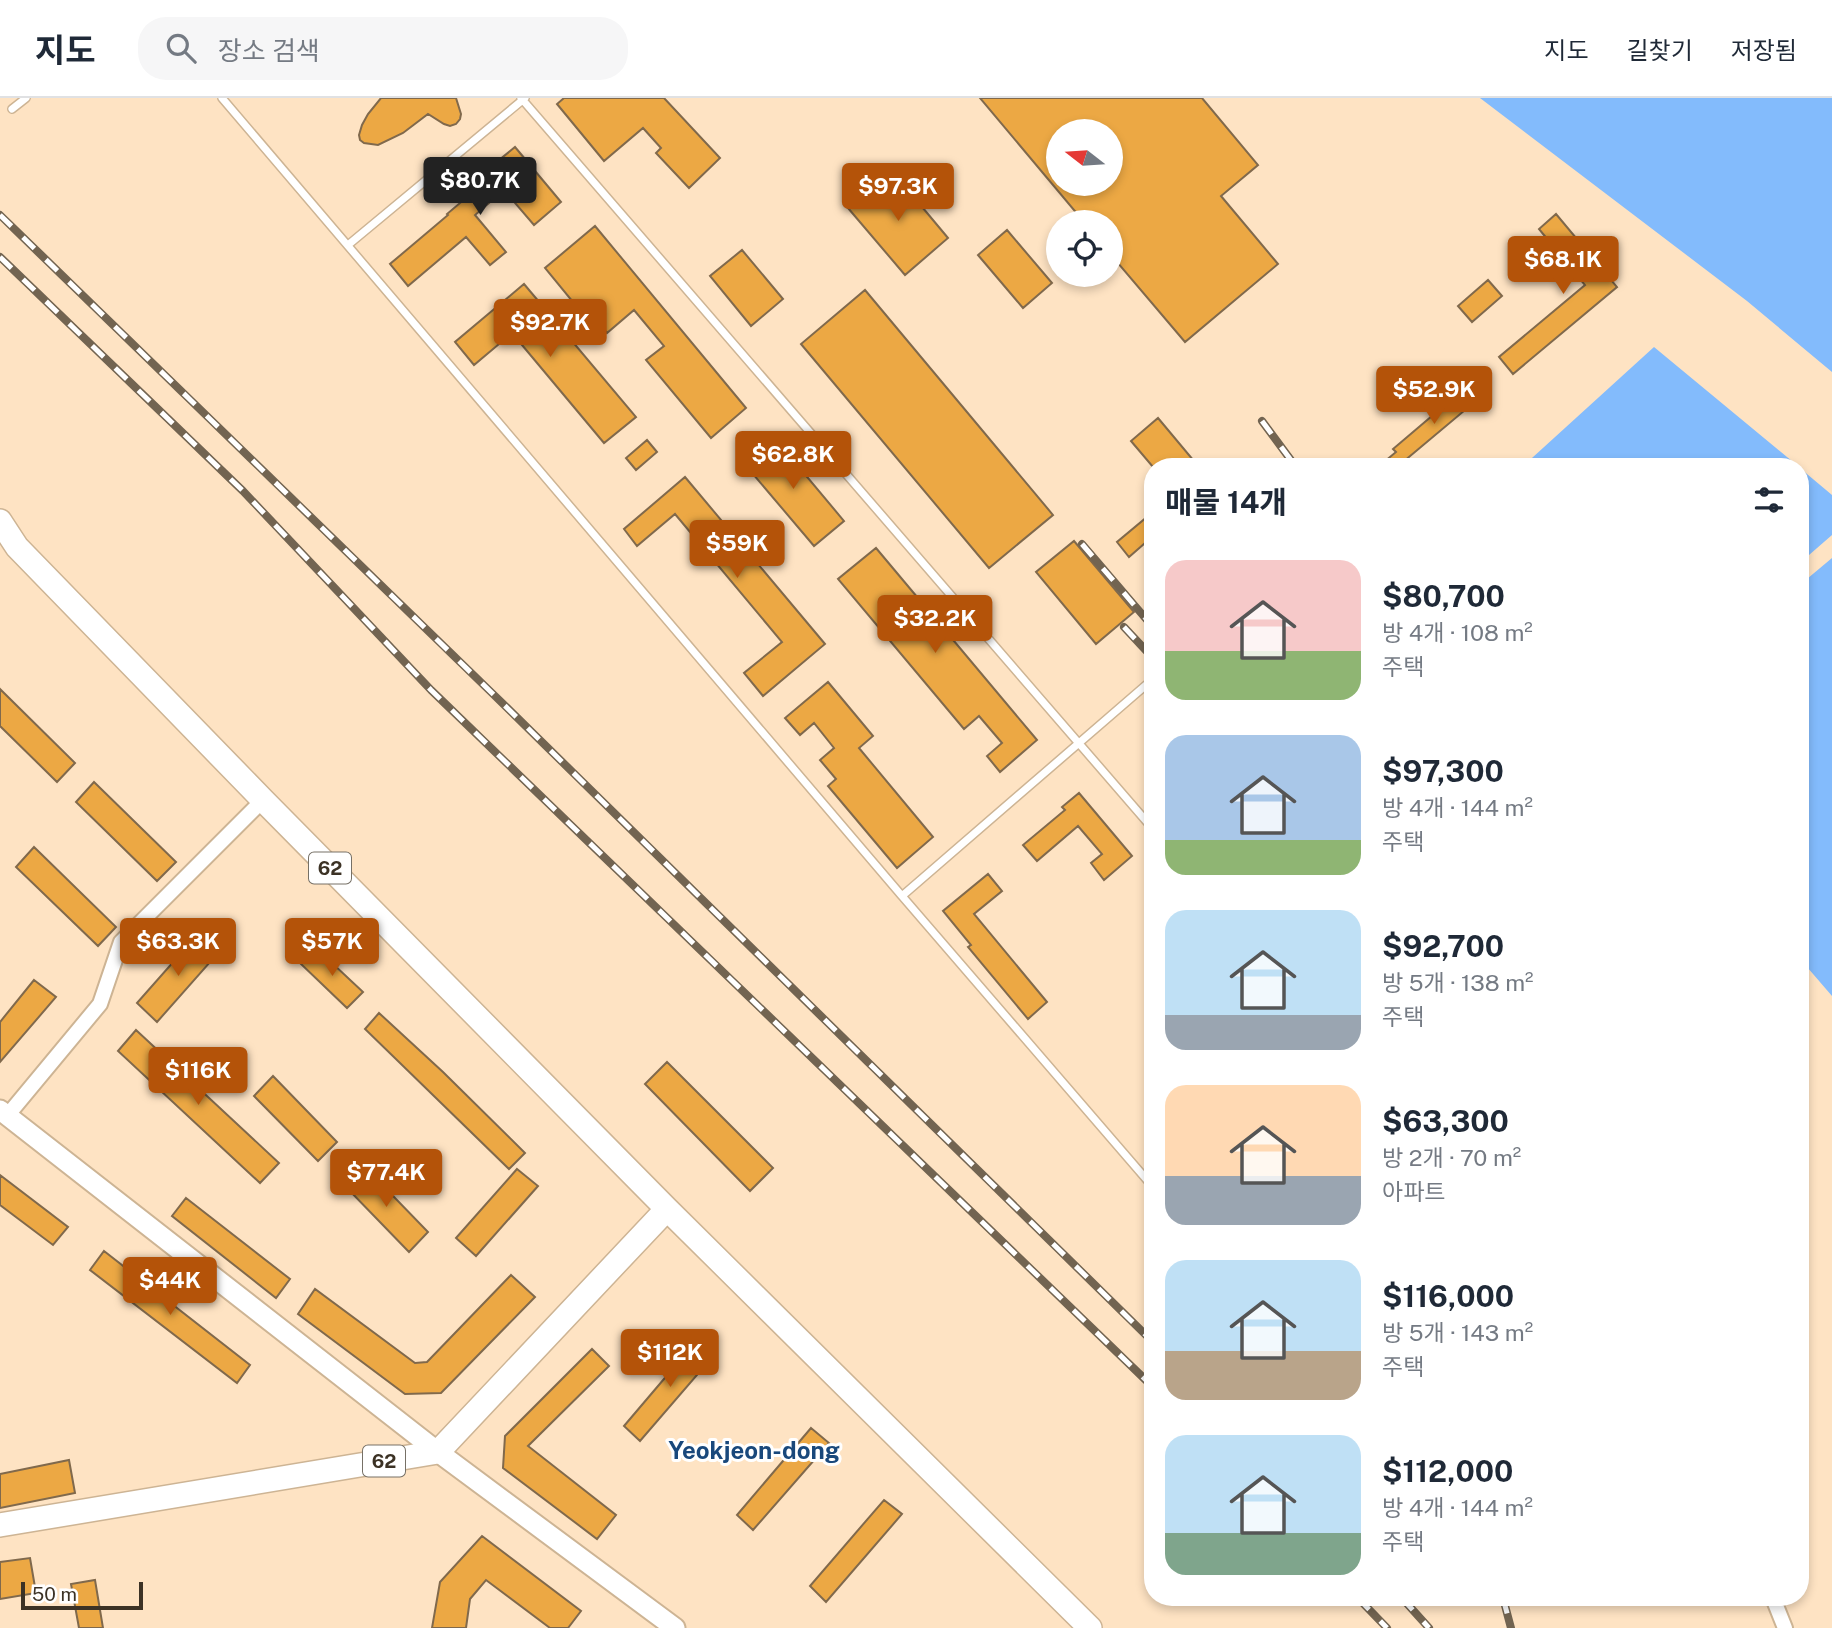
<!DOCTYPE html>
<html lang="ko">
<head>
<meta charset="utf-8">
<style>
	:root { --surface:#fff; --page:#f6f6f7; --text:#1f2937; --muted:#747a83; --line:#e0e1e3; --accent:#b45309 }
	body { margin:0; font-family:"Public Sans","Noto Sans KR",sans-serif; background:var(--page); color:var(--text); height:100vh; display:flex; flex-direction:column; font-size:26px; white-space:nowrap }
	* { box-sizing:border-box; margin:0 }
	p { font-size:23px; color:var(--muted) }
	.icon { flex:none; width:38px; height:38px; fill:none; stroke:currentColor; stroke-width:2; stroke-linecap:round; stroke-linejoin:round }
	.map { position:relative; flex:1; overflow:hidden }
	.sheet { position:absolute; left:1144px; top:360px; width:665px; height:1148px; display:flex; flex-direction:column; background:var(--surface); border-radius:28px; box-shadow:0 4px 10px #0003 }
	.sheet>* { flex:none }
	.needle { width:46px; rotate:287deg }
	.buttons { position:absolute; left:1046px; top:21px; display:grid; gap:14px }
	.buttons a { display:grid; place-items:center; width:77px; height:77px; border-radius:50%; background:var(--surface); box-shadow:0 4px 10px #0003; font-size:35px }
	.scale { position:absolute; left:21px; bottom:18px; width:122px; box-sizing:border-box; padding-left:7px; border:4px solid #3c3225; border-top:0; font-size:19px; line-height:24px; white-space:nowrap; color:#3c3225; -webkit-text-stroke:5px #fff; paint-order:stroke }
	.price { position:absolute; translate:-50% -60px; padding:0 16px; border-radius:7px; background:var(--accent); color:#fff; font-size:23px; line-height:46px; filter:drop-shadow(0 2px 4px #0008) }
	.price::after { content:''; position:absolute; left:50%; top:42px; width:21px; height:16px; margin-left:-10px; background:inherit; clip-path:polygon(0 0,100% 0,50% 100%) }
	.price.on { background:#222; color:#fff }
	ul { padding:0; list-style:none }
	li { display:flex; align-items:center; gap:21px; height:175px; padding:0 21px }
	li span { display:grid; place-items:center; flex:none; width:196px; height:140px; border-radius:21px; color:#555 }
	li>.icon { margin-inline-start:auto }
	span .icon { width:84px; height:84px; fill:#fffc; stroke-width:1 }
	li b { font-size:30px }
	h2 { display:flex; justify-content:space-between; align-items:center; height:84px; padding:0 21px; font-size:30px }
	header { display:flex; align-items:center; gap:42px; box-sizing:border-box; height:98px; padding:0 35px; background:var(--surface); border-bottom:2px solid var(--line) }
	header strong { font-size:33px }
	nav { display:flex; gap:38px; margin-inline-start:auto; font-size:24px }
	.search { width:490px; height:63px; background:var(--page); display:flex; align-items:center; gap:18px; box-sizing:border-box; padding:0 24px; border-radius:28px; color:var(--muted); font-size:26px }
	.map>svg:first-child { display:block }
</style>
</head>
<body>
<header>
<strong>지도</strong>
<div class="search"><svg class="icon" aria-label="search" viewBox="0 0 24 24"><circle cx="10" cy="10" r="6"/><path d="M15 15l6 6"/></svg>장소 검색</div>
<nav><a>지도</a><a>길찾기</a><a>저장됨</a></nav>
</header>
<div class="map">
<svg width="1832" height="1530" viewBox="0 0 1832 1530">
	<rect width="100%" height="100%" fill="#fee3c3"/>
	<path fill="#83bbfc" d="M1480,0H1832V274L1747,203Z
		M1654,249L1799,369H1522Z
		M1801,371L1832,397V437L1801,464Z
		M1832,460V898L1801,862V486Z"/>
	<path fill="#eca844" stroke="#80694c" stroke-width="2" fill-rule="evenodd" d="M381,0H456L461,16L460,21L456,26L450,28L444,26L428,16L403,35L378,47L364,45L360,42L359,37L362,27L368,16Z
		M564,0H664L720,60L689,90L656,55L661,50L643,30L604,63L557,6Z
		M980,0H1202L1258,67L1221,98L1278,166L1185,244L1111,157V124H1084ZM1059,33H1111V86H1059Z
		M515,49L561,104L534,127L504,92L475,117L506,154L490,167L466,139L408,188L390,166L448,117L447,116L492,78L487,72Z
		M892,73L948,140L905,177L848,110Z
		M1556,116L1617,189L1513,276L1499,259L1585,187L1539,131Z
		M595,128L746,310L711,340L646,262L664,248L634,212L607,235L596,222L591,226L545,170Z
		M1007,132L1052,185L1023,210L978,157Z
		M742,152L783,201L751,228L710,178Z
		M1488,182L1502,198L1472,224L1458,208Z
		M524,186L636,319L604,345L512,235L474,267L455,244Z
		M865,192L1053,417L989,470L801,246Z
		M1472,284L1483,297L1397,369H1378L1396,354L1393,351Z
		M1158,320L1199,369H1153L1131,343Z
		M772,337L844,423L814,448L742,363Z
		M647,342L657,354L636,372L626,360Z
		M685,379L825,546L763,598L744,575L782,544L675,416L637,448L624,431Z
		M1153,414V438L1129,459L1117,444Z
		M1074,443L1134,514L1096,546L1036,474Z
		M876,450L1037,642L1000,674L987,658L1002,645L979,618L964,631L838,481Z
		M828,584L873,638L859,650L933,739L897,770L828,688L836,681L820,662L834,650L814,625L800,637L785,620Z
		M0,591L75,665L57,684L0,628Z
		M94,684L176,764L157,783L76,704Z
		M1079,695L1132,758L1104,782L1091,765L1102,756L1078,728L1037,763L1023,747L1065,712L1062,709Z
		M34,749L116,829L98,848L16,769Z
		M988,776L1002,793L974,816L1047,904L1028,921L968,849L971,847L943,813Z
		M197,837L219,854L157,924L137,905Z
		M316,850L363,894L347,910L301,866Z
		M34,882L56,899L0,964V924Z
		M379,915L443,974L525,1055L509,1071L365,931Z
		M136,932L279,1065L260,1085L118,953Z
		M667,964L773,1070L750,1093L645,986Z
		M273,978L337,1044L318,1063L254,998Z
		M364,1068L428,1134L409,1154L345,1088Z
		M517,1071L538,1088L476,1158L456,1140Z
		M0,1077L68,1129L53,1147L0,1107Z
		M186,1100L290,1181L276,1200L172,1118Z
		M104,1153L250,1267L237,1285L90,1172Z
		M511,1177L535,1199L441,1295L405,1296L298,1216L315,1191L415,1265L427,1264Z
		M698,1241L716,1255L640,1343L624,1328Z
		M592,1251L609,1268L528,1348L616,1417L597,1441L503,1370L505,1338Z
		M811,1330L829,1345L753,1432L737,1417Z
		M69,1362L75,1395L0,1410V1376Z
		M884,1402L902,1416L826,1504L810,1488Z
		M482,1438L581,1513L568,1530H550L486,1482L470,1501L466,1530H432L440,1484Z
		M30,1460L36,1495L0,1501V1464Z
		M95,1482L103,1530H79L71,1486Z"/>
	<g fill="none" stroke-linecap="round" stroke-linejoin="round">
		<g stroke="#cdb494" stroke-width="10">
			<path id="service" d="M222,0L902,798
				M521,0L1153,731
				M12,11L26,0
				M348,147L525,0
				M1153,581L902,798L1153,1089"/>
		</g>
		<g stroke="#cdb494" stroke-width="18">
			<path id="minor" d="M7,1018L100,906L121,844L263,702
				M1773,1500L1785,1530"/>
		</g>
		<g stroke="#cdb494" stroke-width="23">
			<path id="secondary" d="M0,1012L438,1354L675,1530"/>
		</g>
		<g stroke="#cdb494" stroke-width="26">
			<path id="primary" d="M0,423L17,449L263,702L667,1111L1090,1530
				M0,1427L438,1354L667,1111"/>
		</g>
		<use href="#service" stroke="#fff" stroke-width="7"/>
		<use href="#minor" stroke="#fff" stroke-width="14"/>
		<use href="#secondary" stroke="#fff" stroke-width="19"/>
		<use href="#primary" stroke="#fff" stroke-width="23"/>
		<g stroke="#726451" stroke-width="8">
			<path id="rail" d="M0,117L493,596L1153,1244
				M0,159L243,393L431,592L1153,1289
				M1262,323L1296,369
				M1082,446L1153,529
				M1124,529L1153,560
				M1358,1500L1387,1530
				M1402,1500L1429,1530
				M1503,1500L1511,1530"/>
		</g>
		<use href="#rail" stroke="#fff" stroke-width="5" stroke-dasharray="16" stroke-linecap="butt"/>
	</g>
	<g text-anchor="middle" stroke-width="6" stroke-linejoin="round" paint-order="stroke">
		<g fill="#fff" stroke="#767066" stroke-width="2">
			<rect x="309" y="754.5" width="42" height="31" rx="5"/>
			<rect x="363" y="1347.5" width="42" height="31" rx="5"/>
		</g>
		<g font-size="19" font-weight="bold" fill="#3c3225">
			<text x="330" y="777">62</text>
			<text x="384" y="1370">62</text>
		</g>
		<g font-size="24" font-weight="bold" fill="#19487b" stroke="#fff">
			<text x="754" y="1361">Yeokjeon-dong</text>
		</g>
	</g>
</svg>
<div class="buttons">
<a><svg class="needle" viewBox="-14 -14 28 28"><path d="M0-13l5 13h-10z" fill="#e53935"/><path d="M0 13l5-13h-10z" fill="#747a83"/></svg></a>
<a><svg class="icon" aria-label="locate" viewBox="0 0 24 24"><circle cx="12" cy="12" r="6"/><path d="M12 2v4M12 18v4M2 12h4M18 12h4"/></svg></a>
</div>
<div class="scale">50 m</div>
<b class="price on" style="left:480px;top:119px">$80.7K</b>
<b class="price" style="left:898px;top:125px">$97.3K</b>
<b class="price" style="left:1563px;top:198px">$68.1K</b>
<b class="price" style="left:550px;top:261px">$92.7K</b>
<b class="price" style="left:1434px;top:328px">$52.9K</b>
<b class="price" style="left:793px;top:393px">$62.8K</b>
<b class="price" style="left:737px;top:482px">$59K</b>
<b class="price" style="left:935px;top:557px">$32.2K</b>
<b class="price" style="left:178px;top:880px">$63.3K</b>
<b class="price" style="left:332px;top:880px">$57K</b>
<b class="price" style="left:198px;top:1009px">$116K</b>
<b class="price" style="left:386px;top:1111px">$77.4K</b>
<b class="price" style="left:170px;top:1219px">$44K</b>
<b class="price" style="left:670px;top:1291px">$112K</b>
<section class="sheet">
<h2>매물 14개<svg class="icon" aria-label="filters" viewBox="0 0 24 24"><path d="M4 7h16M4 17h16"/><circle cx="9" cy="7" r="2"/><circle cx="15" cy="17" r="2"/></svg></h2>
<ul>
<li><span style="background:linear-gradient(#f6c9c9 65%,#8fb573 0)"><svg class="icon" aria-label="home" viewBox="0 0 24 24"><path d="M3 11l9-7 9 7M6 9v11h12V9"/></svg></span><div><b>$80,700</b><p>방 4개 · 108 m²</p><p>주택</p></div></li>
<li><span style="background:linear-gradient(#a9c7e8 75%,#8fb573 0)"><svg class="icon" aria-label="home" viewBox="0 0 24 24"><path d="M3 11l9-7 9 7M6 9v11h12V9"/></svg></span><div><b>$97,300</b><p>방 4개 · 144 m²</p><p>주택</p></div></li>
<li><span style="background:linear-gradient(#bfe0f5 75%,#9aa5b1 0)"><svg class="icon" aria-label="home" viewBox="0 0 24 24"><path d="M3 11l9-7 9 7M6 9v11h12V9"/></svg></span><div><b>$92,700</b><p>방 5개 · 138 m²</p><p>주택</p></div></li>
<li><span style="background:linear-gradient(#ffd9b3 65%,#9aa5b1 0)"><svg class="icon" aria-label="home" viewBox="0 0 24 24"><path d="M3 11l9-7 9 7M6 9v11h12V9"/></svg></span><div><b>$63,300</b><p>방 2개 · 70 m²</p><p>아파트</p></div></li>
<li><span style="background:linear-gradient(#bfe0f5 65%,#b9a48a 0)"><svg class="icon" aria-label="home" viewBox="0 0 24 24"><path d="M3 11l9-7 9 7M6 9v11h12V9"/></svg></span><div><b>$116,000</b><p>방 5개 · 143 m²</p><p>주택</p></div></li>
<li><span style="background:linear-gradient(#bfe0f5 70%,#7fa58c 0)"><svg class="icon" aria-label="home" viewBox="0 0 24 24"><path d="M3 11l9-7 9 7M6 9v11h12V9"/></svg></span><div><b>$112,000</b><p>방 4개 · 144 m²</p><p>주택</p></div></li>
</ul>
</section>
</div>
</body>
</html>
